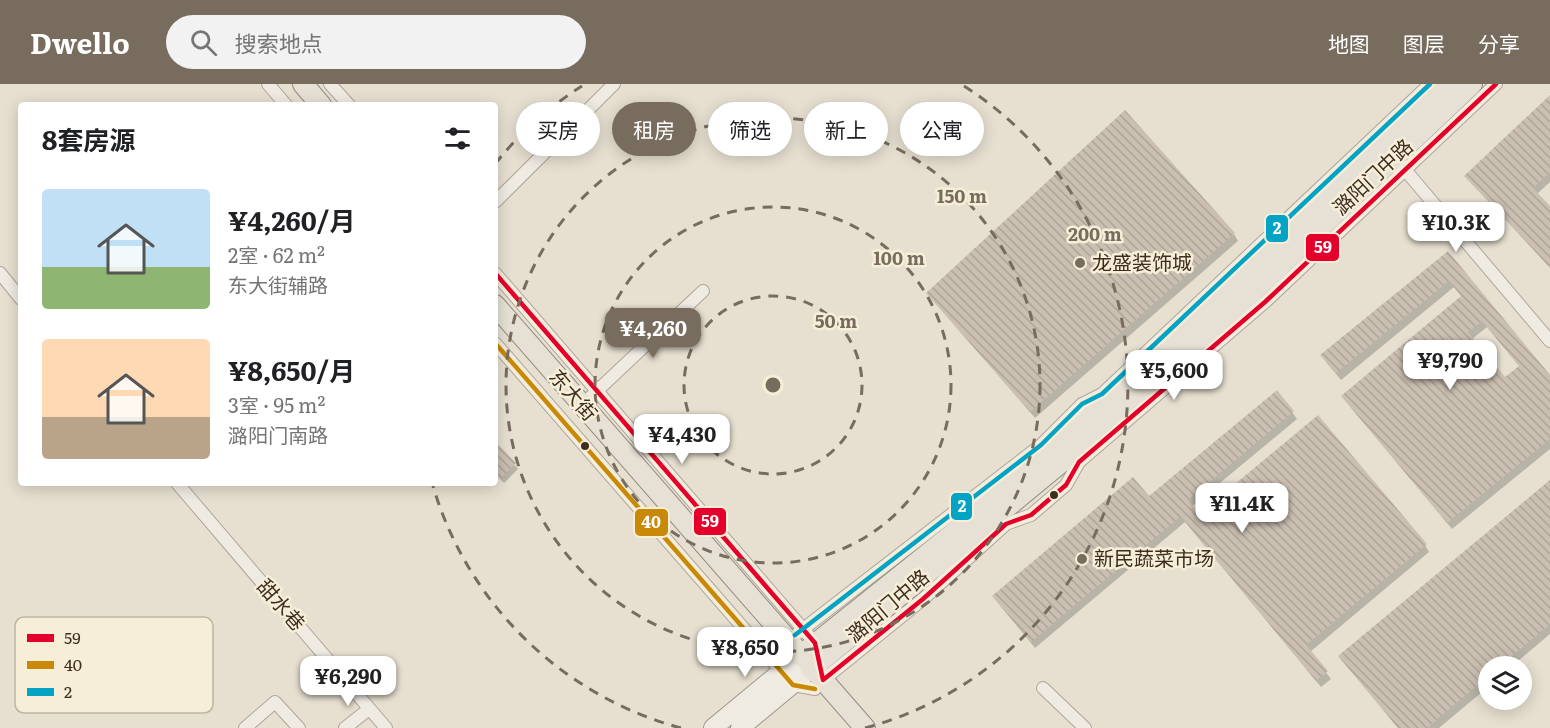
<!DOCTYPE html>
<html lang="zh">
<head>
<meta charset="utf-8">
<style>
	:root { --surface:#fff; --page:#f2f2f2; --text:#202124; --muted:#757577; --accent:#786c5e }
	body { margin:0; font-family:Literata,"Noto Sans SC",serif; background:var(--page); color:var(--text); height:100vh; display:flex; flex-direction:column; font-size:22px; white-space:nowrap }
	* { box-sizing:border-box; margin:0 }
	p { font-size:20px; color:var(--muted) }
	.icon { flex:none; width:33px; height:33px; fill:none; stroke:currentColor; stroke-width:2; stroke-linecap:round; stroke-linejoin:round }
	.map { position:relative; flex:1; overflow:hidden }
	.drawer { position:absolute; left:18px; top:18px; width:480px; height:384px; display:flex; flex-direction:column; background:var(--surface); border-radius:6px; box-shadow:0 3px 15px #0003 }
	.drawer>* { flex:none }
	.hud { position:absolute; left:516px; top:18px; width:570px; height:54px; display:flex; gap:12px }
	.controls { position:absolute; left:1478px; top:572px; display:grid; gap:12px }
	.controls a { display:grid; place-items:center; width:54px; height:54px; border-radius:50%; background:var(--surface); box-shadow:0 3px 15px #0003; font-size:30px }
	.price { position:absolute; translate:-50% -51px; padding:0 14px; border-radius:12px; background:#fff; color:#222; font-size:20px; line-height:39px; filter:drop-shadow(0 2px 3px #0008) }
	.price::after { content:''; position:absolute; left:50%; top:36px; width:18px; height:14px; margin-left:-9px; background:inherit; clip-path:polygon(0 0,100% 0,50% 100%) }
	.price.selected { background:var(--accent); color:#fff }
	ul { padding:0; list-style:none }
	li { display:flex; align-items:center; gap:18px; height:150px; padding:0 24px }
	li span { display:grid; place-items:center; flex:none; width:168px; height:120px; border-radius:6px; color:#555 }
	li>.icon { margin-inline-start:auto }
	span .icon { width:72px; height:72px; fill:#fffc; stroke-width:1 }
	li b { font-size:26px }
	h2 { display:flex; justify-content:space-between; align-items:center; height:72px; padding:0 24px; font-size:26px }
	.tag { padding:0 21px; border-radius:27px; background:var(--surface); box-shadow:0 3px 15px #0003; font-size:21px; line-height:54px }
	.tag.selected { background:var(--accent); color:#fff }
	header { display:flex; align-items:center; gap:36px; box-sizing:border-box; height:84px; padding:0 30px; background:var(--accent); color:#fff }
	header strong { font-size:28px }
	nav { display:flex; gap:33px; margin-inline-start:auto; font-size:21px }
	.search { width:420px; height:54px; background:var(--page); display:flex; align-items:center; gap:15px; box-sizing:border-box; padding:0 21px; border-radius:33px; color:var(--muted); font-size:22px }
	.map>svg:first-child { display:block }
</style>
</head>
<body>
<header>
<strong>Dwello</strong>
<div class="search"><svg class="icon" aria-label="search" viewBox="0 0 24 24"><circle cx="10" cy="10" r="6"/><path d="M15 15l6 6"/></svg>搜索地点</div>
<nav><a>地图</a><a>图层</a><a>分享</a></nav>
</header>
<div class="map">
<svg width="1550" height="644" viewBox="0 0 1550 644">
	<defs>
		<pattern id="building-back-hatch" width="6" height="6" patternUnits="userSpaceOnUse" patternTransform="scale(1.5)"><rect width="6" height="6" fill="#cbbfb2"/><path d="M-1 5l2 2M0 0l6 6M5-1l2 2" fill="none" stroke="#afa499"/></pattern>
	</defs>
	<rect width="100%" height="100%" fill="#e7e0d1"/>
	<path fill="#0003" fill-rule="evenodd" d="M1550,13V98L1537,110L1550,124V184L1466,92Z
		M1234,150L1238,157L1035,334L928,209Z
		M1448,169L1550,294V365L1452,445L1343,313L1462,213L1454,203L1341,296L1326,278ZM1487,243L1520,283L1505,296L1472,255Z
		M1292,328L1297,335L1191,423L1199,432L1425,461L1429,468L1310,568L1331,595L1321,603L1185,438L1035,564L998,519L994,512Z
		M495,359L518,385L504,399L495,390Z
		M1550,398V550L1512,582H1488V603L1439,644H1398L1340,572Z"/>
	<path fill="url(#building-back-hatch)" fill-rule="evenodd" d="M1550,11V88L1533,104L1550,122V183L1464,92Z
		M1125,26L1235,149L1030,328L926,209Z
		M1448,167L1550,291V355L1447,439L1341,312L1461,212L1449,197L1336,289L1320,271ZM1482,237L1519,282L1505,293L1468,248Z
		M1277,306L1294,327L1188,416L1199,430L1318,331L1427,460L1306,561L1328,587L1316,597L1181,432L1031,558L992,512L1133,393L1149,412Z
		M495,357L516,379L500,395L495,390Z
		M1550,396V540L1500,582H1488V592L1427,644H1398L1338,572Z"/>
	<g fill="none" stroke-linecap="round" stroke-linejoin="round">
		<g stroke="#ada599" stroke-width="14">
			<path id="minor" d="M268,0L286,21
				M330,0L349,21
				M1401,81L1550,257
				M495,118L614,0
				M0,189L21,215
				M495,189L803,545L815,559L817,565
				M495,259L793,601L815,605
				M582,321L703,207
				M177,399L386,644
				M798,549L1041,361L1082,320L1102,310L1430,0
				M822,591L823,596L923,515L1006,440L1031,431L1066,401L1079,378L1265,218L1496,0
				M1043,604L1085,644
				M245,644L275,618L299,644
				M345,644L369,625"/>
		</g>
		<g stroke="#9c958a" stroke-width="20">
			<path id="secondary" d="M713,644L800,572
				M740,644L811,585"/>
		</g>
		<g stroke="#928b80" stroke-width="22">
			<path id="primary" d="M303,0L321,21
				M495,221L865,644
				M800,572C897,494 995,418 1088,336C1212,228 1330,112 1451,0
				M811,585L1098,348L1224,235L1472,0"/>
		</g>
		<use href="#minor" stroke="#efebe3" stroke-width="12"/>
		<use href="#secondary" stroke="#efebe3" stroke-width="18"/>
		<use href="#primary" stroke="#e6e1d4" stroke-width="20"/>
		<g stroke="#f7eed8" stroke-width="9">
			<path id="bus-1" d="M495,189L815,559L823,596L923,515L1006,440L1031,431L1066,401L1079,378L1265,218L1496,0"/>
		</g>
		<g stroke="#f7eed8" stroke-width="9">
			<path id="bus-2" d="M495,259L793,601L815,605"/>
		</g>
		<g stroke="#f7eed8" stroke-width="9">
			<path id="bus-3" d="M795,551L1041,361L1082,320L1102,310L1430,0"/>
		</g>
		<use href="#bus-1" stroke="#e4002b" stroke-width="4.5"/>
		<use href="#bus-2" stroke="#c88808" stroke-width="4.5"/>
		<use href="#bus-3" stroke="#03a3c5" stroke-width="4.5"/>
	</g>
	<g fill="none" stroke="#786c5e" stroke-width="3" stroke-dasharray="10 8">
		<circle cx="773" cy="301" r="89"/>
		<circle cx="773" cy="301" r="178"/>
		<circle cx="773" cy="301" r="267"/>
		<path d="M681 644A355 355 0 0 1 433 402M495 80A355 355 0 0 1 582 2M964 2A355 355 0 0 1 865 644"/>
	</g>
	<g fill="#786c5e" stroke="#f7eed8" stroke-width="2">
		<circle cx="1080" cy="179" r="6"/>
		<circle cx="1082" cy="475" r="6"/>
	</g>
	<g fill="#3d2e20" stroke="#f7eed8" stroke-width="2">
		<circle cx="585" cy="362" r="5"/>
		<circle cx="1054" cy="411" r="5"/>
	</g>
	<g text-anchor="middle" stroke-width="5" stroke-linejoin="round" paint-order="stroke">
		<g font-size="20" fill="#3d2e20" stroke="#f7eed8">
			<text transform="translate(1373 93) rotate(-43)" y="7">潞阳门中路</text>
			<text transform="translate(573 311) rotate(49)" y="7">东大街</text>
			<text transform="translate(281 521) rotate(49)" y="7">甜水巷</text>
			<text transform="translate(888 522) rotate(-40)" y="7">潞阳门中路</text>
		</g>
		<g font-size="20" fill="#3d2e20" stroke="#f7eed8" text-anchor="start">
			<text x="1092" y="186">龙盛装饰城</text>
			<text x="1094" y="482">新民蔬菜市场</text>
		</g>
	</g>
	<rect x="15" y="533" width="198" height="96" rx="9" fill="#f7eed8" stroke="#bfb4a1" stroke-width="1.5"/>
	<rect x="27" y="550" width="27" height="8" fill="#e4002b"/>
	<rect x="27" y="577" width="27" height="8" fill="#c88808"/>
	<rect x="27" y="604" width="27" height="8" fill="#03a3c5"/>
	<g font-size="16" fill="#3d2e20">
		<text x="64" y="560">59</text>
		<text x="64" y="587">40</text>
		<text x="64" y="614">2</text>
	</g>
	<circle cx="773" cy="301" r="9" fill="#786c5e" stroke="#f7eed8" stroke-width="3"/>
	<g font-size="18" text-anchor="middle" font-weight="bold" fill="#786c5e" stroke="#f7eed8" stroke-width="5" stroke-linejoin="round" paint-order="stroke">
		<text x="962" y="119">150 m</text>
		<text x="1095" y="157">200 m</text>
		<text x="899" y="181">100 m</text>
		<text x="836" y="244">50 m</text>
	</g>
	<g stroke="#f7eed8" stroke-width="2">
		<rect x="1265" y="130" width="24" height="29" rx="6" fill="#03a3c5"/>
		<rect x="1305" y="149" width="35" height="29" rx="6" fill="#e4002b"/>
		<rect x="950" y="408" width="23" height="29" rx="6" fill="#03a3c5"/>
		<rect x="693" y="423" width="34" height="29" rx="6" fill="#e4002b"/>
		<rect x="634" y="424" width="35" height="29" rx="6" fill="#c88808"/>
	</g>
	<g font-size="16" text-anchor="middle" font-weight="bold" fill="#fff">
		<text x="1277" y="150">2</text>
		<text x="1323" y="169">59</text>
		<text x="962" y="428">2</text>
		<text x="710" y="443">59</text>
		<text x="651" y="444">40</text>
	</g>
</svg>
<div class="controls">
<a><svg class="icon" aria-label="layers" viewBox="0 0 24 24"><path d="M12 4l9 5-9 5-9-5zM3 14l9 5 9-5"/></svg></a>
</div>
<b class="price" style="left:1456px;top:169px">¥10.3K</b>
<b class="price selected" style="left:653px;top:275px">¥4,260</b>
<b class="price" style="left:1450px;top:307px">¥9,790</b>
<b class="price" style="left:1174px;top:317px">¥5,600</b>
<b class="price" style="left:682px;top:381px">¥4,430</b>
<b class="price" style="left:1242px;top:450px">¥11.4K</b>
<b class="price" style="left:745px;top:594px">¥8,650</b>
<b class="price" style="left:348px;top:623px">¥6,290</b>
<div class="hud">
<a class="tag">买房</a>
<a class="tag selected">租房</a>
<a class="tag">筛选</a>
<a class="tag">新上</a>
<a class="tag">公寓</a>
</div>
<section class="drawer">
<h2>8套房源<svg class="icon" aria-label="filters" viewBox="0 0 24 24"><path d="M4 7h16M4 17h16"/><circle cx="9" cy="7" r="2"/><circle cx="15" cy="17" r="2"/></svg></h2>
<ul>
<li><span style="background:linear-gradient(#bfe0f5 65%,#8fb573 0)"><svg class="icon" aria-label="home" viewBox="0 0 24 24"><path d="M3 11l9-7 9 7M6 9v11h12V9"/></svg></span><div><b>¥4,260/月</b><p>2室 · 62 m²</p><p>东大街辅路</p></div></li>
<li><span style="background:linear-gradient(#ffd9b3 65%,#b9a48a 0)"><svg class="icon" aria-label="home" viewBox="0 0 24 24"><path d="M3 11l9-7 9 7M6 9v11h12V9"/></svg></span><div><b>¥8,650/月</b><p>3室 · 95 m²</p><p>潞阳门南路</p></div></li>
</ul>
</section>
</div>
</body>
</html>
